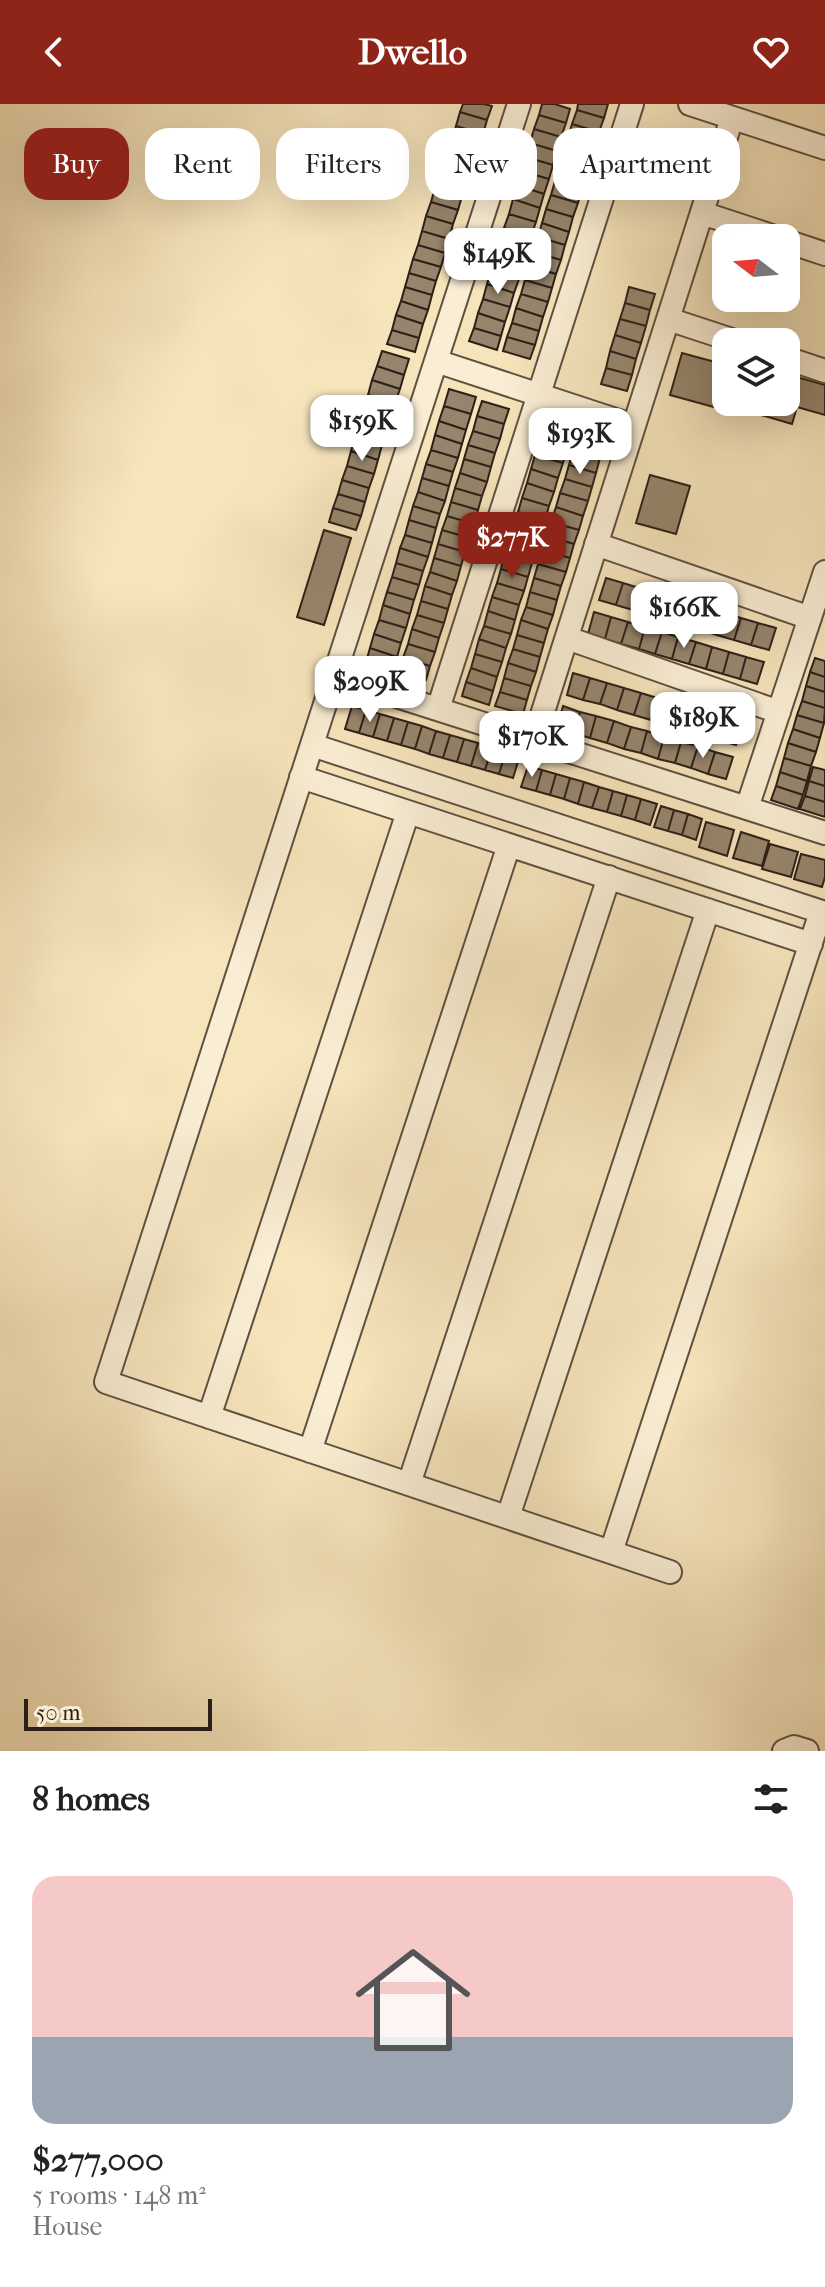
<!DOCTYPE html>
<html lang="en">
<head>
<meta charset="utf-8">
<style>
	:root { --surface:#fff; --page:#f2f2f2; --text:#222; --muted:#767676; --accent:#8f2418 }
	body { margin:0; font-family:"IM FELL French Canon",serif; background:var(--page); color:var(--text); height:100vh; display:flex; flex-direction:column; font-size:30px; white-space:nowrap }
	* { box-sizing:border-box; margin:0 }
	p { font-size:26px; color:var(--muted) }
	.icon { flex:none; width:44px; height:44px; fill:none; stroke:currentColor; stroke-width:2; stroke-linecap:round; stroke-linejoin:round }
	.map { position:relative; height:1647px; overflow:hidden }
	.drawer { display:flex; flex-direction:column; background:var(--surface); flex:1 }
	.drawer>* { flex:none }
	.guide { position:absolute; left:24px; top:24px; width:778px; height:72px; display:flex; gap:16px }
	.needle { width:52px; rotate:286deg }
	.tools { position:absolute; left:712px; top:120px; display:grid; gap:16px }
	.tools a { display:grid; place-items:center; width:88px; height:88px; border-radius:16px; background:var(--surface); box-shadow:0 8px 32px #0002; font-size:40px }
	.scale { position:absolute; left:24px; bottom:20px; width:188px; box-sizing:border-box; padding-left:8px; border:4px solid #2d1f17; border-top:0; font-size:22px; line-height:28px; white-space:nowrap; color:#2d1f17; -webkit-text-stroke:6px #f9edd3; paint-order:stroke }
	.price { position:absolute; translate:-50% -68px; padding:0 18px; border-radius:16px; background:#fff; color:#222; font-size:26px; line-height:52px; filter:drop-shadow(0 2px 4px #0008) }
	.price::after { content:''; position:absolute; left:50%; top:48px; width:24px; height:18px; margin-left:-12px; background:inherit; clip-path:polygon(0 0,100% 0,50% 100%) }
	.price.selected { background:var(--accent); color:#fff }
	ul { padding:0; list-style:none }
	li { display:grid; align-content:center; gap:16px; height:424px; padding:0 32px }
	li span { display:grid; place-items:center; height:248px; border-radius:24px; color:#555 }
	li>.icon { margin-inline-start:auto }
	span .icon { width:144px; height:144px; fill:#fffc; stroke-width:1 }
	li b { font-size:34px }
	h2 { display:flex; justify-content:space-between; align-items:center; height:96px; padding:0 32px; font-size:34px }
	.chip { padding:0 28px; border-radius:24px; background:var(--surface); box-shadow:0 8px 32px #0002; font-size:28px; line-height:72px }
	.chip.selected { background:var(--accent); color:#fff }
	header { display:flex; justify-content:space-between; align-items:center; height:104px; padding:0 32px; background:var(--accent); color:#fff; font-size:36px; font-weight:700 }
	.map>svg:first-child { display:block }
</style>
</head>
<body>
<header><svg class="icon" aria-label="back" viewBox="0 0 24 24"><path d="M15 5l-7 7 7 7"/></svg>Dwello<svg class="icon" aria-label="heart" viewBox="0 0 24 24"><path d="M12 20l-8-8c-3-5 5-10 8-4 3-6 11-1 8 4z"/></svg></header>
<div class="map">
<svg width="825" height="1647" viewBox="0 0 825 1647">
	<rect width="100%" height="100%" fill="#f6e4bb"/>
	<filter id="stains"><feTurbulence type="fractalNoise" baseFrequency=".0025" numOctaves="4"/><feColorMatrix values="0 0 0 0 .2 0 0 0 0 .09 0 0 0 0 .02 0 0 0 .5 -.17"/></filter>
	<radialGradient id="worn" r=".72"><stop offset=".6" stop-color="#630" stop-opacity="0"/><stop offset="1" stop-color="#630" stop-opacity=".3"/></radialGradient>
	<path fill="#96856c" stroke="#2d1f17" stroke-width="2" d="M463,0H484L492,2L487,16L460,8Z
		M542,0H555L570,5L566,19L539,11Z
		M578,0H608L604,14L577,6Z
		M577,6L604,14L599,28L572,20Z
		M460,8L487,16L483,30L456,22Z
		M539,11L566,19L561,33L534,25Z
		M572,20L599,28L595,42L568,34Z
		M456,22L483,30L479,44L452,36Z
		M534,25L561,33L557,47L530,39Z
		M568,34L595,42L591,57L563,48Z
		M452,36L479,44L474,59L447,51Z
		M530,39L557,47L553,61L526,53Z
		M563,48L591,57L586,71L559,62Z
		M447,51L474,59L470,73L443,65Z
		M526,53L553,61L549,75L521,67Z
		M559,62L586,71L582,85L555,77Z
		M521,67L549,75L544,90L517,81Z
		M440,68L467,77L462,92L435,84Z
		M555,77L582,85L578,99L551,91Z
		M517,81L544,90L540,104L513,95Z
		M435,84L462,92L458,106L431,98Z
		M551,91L578,99L573,113L546,105Z
		M513,95L540,104L536,118L509,110Z
		M431,98L458,106L453,120L426,112Z
		M546,105L573,113L569,128L542,119Z
		M509,110L536,118L531,132L504,124Z
		M426,112L453,120L449,135L422,127Z
		M542,119L569,128L565,141L538,133Z
		M504,124L531,132L527,146L500,138Z
		M422,127L449,135L445,149L418,141Z
		M538,133L565,141L561,156L533,148Z
		M500,138L527,146L523,160L496,152Z
		M418,141L445,149L441,163L413,155Z
		M533,148L561,156L556,170L529,162Z
		M496,152L523,160L519,175L491,167Z
		M413,155L441,163L436,177L409,169Z
		M529,162L556,170L552,184L525,176Z
		M491,167L519,175L514,189L487,180Z
		M409,169L436,177L432,191L405,183Z
		M525,176L552,184L548,198L521,190Z
		M487,180L514,189L510,203L483,195Z
		M405,183L432,191L428,206L401,197Z
		M629,183L655,190L650,206L625,199Z
		M521,190L548,198L543,213L516,204Z
		M483,195L510,203L505,218L478,209Z
		M401,197L428,206L423,220L396,211Z
		M625,199L650,206L646,222L620,215Z
		M516,204L543,213L539,227L512,219Z
		M478,209L505,218L501,232L474,224Z
		M396,211L423,220L419,234L392,226Z
		M620,215L646,222L641,239L615,231Z
		M512,219L539,227L535,241L507,233Z
		M474,224L501,232L497,246L469,237Z
		M392,226L419,234L415,248L387,240Z
		M615,231L641,239L636,255L610,247Z
		M507,233L535,241L530,255L503,247Z
		M382,247L409,255L404,271L377,262Z
		M610,247L636,255L632,271L606,264Z
		M682,249L726,261V298H735L732,308L670,291Z
		M377,262L404,271L400,285L372,276Z
		M606,264L632,271L627,287L601,280Z
		M786,270L825,281V311L797,303L792,320L761,311L764,298H786Z
		M372,276L400,285L395,299L368,291Z
		M449,285L476,293L471,310L444,302Z
		M368,291L395,299L391,313L364,305Z
		M482,297L509,305L504,320L477,312Z
		M444,302L471,310L466,326L439,317Z
		M364,305L391,313L387,328L359,319Z
		M477,312L504,320L500,335L473,327Z
		M439,317L466,326L462,340L435,331Z
		M359,319L387,328L382,341L355,333Z
		M545,319L572,328L567,344L540,336Z
		M473,327L500,335L495,349L468,341Z
		M435,331L462,340L458,354L431,346Z
		M578,331L605,339L600,354L573,346Z
		M355,333L382,341L378,356L351,347Z
		M540,336L567,344L563,359L535,351Z
		M468,341L495,349L491,363L464,355Z
		M431,346L458,354L453,368L426,360Z
		M573,346L600,354L596,369L569,361Z
		M351,347L378,356L374,370L347,362Z
		M535,351L563,359L558,374L531,365Z
		M464,355L491,363L487,378L460,369Z
		M426,360L453,368L449,382L422,374Z
		M569,361L596,369L592,383L565,375Z
		M347,362L374,370L369,384L342,376Z
		M531,365L558,374L554,388L527,379Z
		M460,369L487,378L482,392L455,384Z
		M650,371L690,382L676,430L636,419Z
		M422,374L449,382L445,397L418,388Z
		M565,375L592,383L588,397L560,389Z
		M342,376L369,384L365,398L338,390Z
		M527,379L554,388L549,402L522,394Z
		M455,384L482,392L478,406L451,398Z
		M418,388L445,397L440,410L413,402Z
		M560,389L588,397L583,412L556,403Z
		M338,390L365,398L361,412L333,404Z
		M522,394L549,402L545,416L518,408Z
		M451,398L478,406L474,420L447,412Z
		M413,402L440,410L436,424L409,416Z
		M556,403L583,412L579,426L551,418Z
		M333,404L361,412L356,426L329,418Z
		M518,408L545,416L541,431L514,422Z
		M447,412L474,420L470,434L442,426Z
		M409,416L436,424L432,439L405,431Z
		M551,418L579,426L574,440L547,432Z
		M514,422L541,431L537,445L509,436Z
		M324,426L351,434L324,521L297,513Z
		M442,426L470,434L465,448L438,440Z
		M405,431L432,439L428,453L400,444Z
		M547,432L574,440L570,454L543,446Z
		M509,436L537,445L532,459L505,450Z
		M438,440L465,448L461,462L434,454Z
		M400,444L428,453L423,467L396,459Z
		M543,446L570,454L566,468L538,460Z
		M505,450L532,459L528,473L501,465Z
		M434,454L461,462L457,477L430,468Z
		M396,459L423,467L419,481L392,473Z
		M538,460L566,468L561,482L534,474Z
		M501,465L528,473L524,487L497,479Z
		M430,468L457,477L452,491L425,482Z
		M392,473L419,481L414,496L387,488Z
		M534,474L561,482L557,496L530,488Z
		M606,474L623,479L616,501L599,496Z
		M497,479L524,487L519,501L492,493Z
		M623,479L639,484L633,506L616,501Z
		M425,482L452,491L448,505L421,497Z
		M639,484L656,489L650,511L633,506Z
		M387,488L414,496L410,510L383,501Z
		M530,488L557,496L553,511L526,503Z
		M656,489L674,494L667,516L650,511Z
		M492,493L519,501L515,516L488,507Z
		M674,494L690,499L684,521L667,516Z
		M421,497L448,505L444,519L417,511Z
		M690,499L707,504L701,526L684,521Z
		M383,501L410,510L406,524L379,516Z
		M526,503L553,511L548,525L521,516Z
		M707,504L724,509L717,531L701,526Z
		M488,507L515,516L511,530L484,522Z
		M594,508L611,513L605,535L588,530Z
		M724,509L741,514L734,536L717,531Z
		M417,511L444,519L439,534L412,525Z
		M611,513L628,518L621,540L605,535Z
		M741,514L758,519L751,541L734,536Z
		M379,516L406,524L401,539L374,530Z
		M521,516L548,525L544,539L517,531Z
		M628,518L645,523L639,545L621,540Z
		M758,519L776,524L769,546L751,541Z
		M484,522L511,530L506,544L479,535Z
		M645,523L662,528L655,550L639,545Z
		M412,525L439,534L435,548L408,540Z
		M662,528L678,533L672,555L655,550Z
		M374,530L401,539L397,553L370,544Z
		M517,531L544,539L540,553L513,545Z
		M678,533L696,538L689,560L672,555Z
		M479,535L506,544L502,558L475,550Z
		M696,538L712,543L706,565L689,560Z
		M408,540L435,548L430,562L403,554Z
		M712,543L729,548L723,570L706,565Z
		M370,544L397,553L393,567L366,558Z
		M513,545L540,553L536,568L508,559Z
		M729,548L746,553L740,575L723,570Z
		M475,550L502,558L497,573L471,564Z
		M746,553L764,558L757,580L740,575Z
		M403,554L430,562L426,576L399,568Z
		M815,554L825,557V573L810,568Z
		M508,559L536,568L531,582L504,574Z
		M471,564L497,573L493,587L466,578Z
		M810,568L825,573V588L806,582Z
		M573,569L590,574L583,596L567,591Z
		M504,574L531,582L527,596L500,588Z
		M590,574L607,579L600,600L583,596Z
		M466,578L493,587L489,601L462,592Z
		M607,579L624,584L617,606L600,600Z
		M806,582L825,588V604L802,597Z
		M624,584L641,589L634,611L617,606Z
		M500,588L527,596L523,610L495,602Z
		M641,589L657,594L651,616L634,611Z
		M657,594L675,599L668,621L651,616Z
		M802,597L825,604L824,619L797,611Z
		M675,599L691,604L685,626L668,621Z
		M352,602L366,606L359,629L345,625Z
		M563,602L580,608L573,629L557,624Z
		M691,604L708,609L702,631L685,626Z
		M366,606L380,610L373,633L359,629Z
		M580,608L596,612L590,634L573,629Z
		M708,609L725,614L719,636L702,631Z
		M380,610L394,614L387,637L373,633Z
		M797,611L824,619L820,634L793,625Z
		M596,612L614,617L607,639L590,634Z
		M394,614L408,618L401,641L387,637Z
		M725,614L743,619L736,641L719,636Z
		M614,617L631,623L624,645L607,639Z
		M408,618L422,622L415,645L401,641Z
		M422,622L436,627L429,650L415,645Z
		M631,623L647,627L641,649L624,645Z
		M793,625L820,634L816,648L788,639Z
		M436,627L450,631L443,654L429,650Z
		M647,627L664,633L658,655L641,649Z
		M450,631L464,635L457,658L443,654Z
		M664,633L681,638L675,659L658,655Z
		M464,635L478,639L471,662L457,658Z
		M681,638L698,642L691,664L675,659Z
		M478,639L492,643L485,666L471,662Z
		M788,639L816,648L811,662L784,654Z
		M698,642L715,648L708,670L691,664Z
		M492,643L506,647L499,670L485,666Z
		M506,647L520,651L513,674L499,670Z
		M715,648L733,653L726,675L708,670Z
		M784,654L811,662L807,677L780,668Z
		M528,662L542,666L536,687L521,683Z
		M813,663L825,666V682L809,677Z
		M542,666L556,670L550,691L536,687Z
		M780,668L807,677L803,691L776,682Z
		M556,670L570,674L564,695L550,691Z
		M570,674L584,678L578,700L564,695Z
		M809,677L825,682V698L805,692Z
		M584,678L599,683L592,704L578,700Z
		M776,682L803,691L798,705L771,696Z
		M599,683L613,687L607,708L592,704Z
		M613,687L627,691L621,712L607,708Z
		M627,691L641,695L635,716L621,712Z
		M805,692L825,698V713L800,705Z
		M641,695L657,700L650,721L635,716Z
		M661,702L674,706L668,727L654,723Z
		M674,706L688,710L682,731L668,727Z
		M688,710L702,715L696,736L682,731Z
		M706,718L734,726L727,752L699,743Z
		M741,728L769,737L762,762L733,754Z
		M770,740L798,748L791,773L762,765Z
		M801,750L825,756V773L822,783L794,775Z"/>
	<g fill="none" stroke-linecap="round" stroke-linejoin="round">
		<g stroke="#5f5040" stroke-width="26">
			<path id="street" d="M519,0L106,1278L670,1468
				M690,0L825,44
				M702,109L778,134
				M786,137L825,150
				M668,215L738,238
				M786,254L825,267
				M436,257L634,322
				M596,440L810,514
				M567,534L779,608
				M334,572L825,729
				M438,605L632,0
				M534,636L732,14
				M312,641L825,809
				M301,673L811,840
				M747,704L825,468
				M209,1313L408,708
				M310,1347L509,741
				M409,1380L609,773
				M508,1413L708,806
				M611,1448L821,808
				M784,1647L794,1643L807,1647"/>
		</g>
		<use href="#street" stroke="#f9edd3" stroke-width="22"/>
	</g>
	<rect width="100%" height="100%" filter="url(#stains)"/>
	<rect width="100%" height="100%" fill="url(#worn)"/>
</svg>
<div class="tools">
<a><svg class="needle" viewBox="-14 -14 28 28"><path d="M0-13l5 13h-10z" fill="#e53935"/><path d="M0 13l5-13h-10z" fill="#767676"/></svg></a>
<a><svg class="icon" aria-label="layers" viewBox="0 0 24 24"><path d="M12 4l9 5-9 5-9-5zM3 14l9 5 9-5"/></svg></a>
</div>
<div class="scale">50 m</div>
<b class="price" style="left:498px;top:192px">$149K</b>
<b class="price" style="left:362px;top:359px">$159K</b>
<b class="price" style="left:580px;top:372px">$193K</b>
<b class="price selected" style="left:512px;top:476px">$277K</b>
<b class="price" style="left:684px;top:546px">$166K</b>
<b class="price" style="left:370px;top:620px">$209K</b>
<b class="price" style="left:703px;top:656px">$189K</b>
<b class="price" style="left:532px;top:675px">$170K</b>
<div class="guide">
<a class="chip selected">Buy</a>
<a class="chip">Rent</a>
<a class="chip">Filters</a>
<a class="chip">New</a>
<a class="chip">Apartment</a>
</div>
</div>
<section class="drawer">
<h2>8 homes<svg class="icon" aria-label="filters" viewBox="0 0 24 24"><path d="M4 7h16M4 17h16"/><circle cx="9" cy="7" r="2"/><circle cx="15" cy="17" r="2"/></svg></h2>
<ul>
<li><span style="background:linear-gradient(#f6c9c9 65%,#9aa5b1 0)"><svg class="icon" aria-label="home" viewBox="0 0 24 24"><path d="M3 11l9-7 9 7M6 9v11h12V9"/></svg></span><div><b>$277,000</b><p>5 rooms · 148 m²</p><p>House</p></div></li>
</ul>
</section>
</body>
</html>
